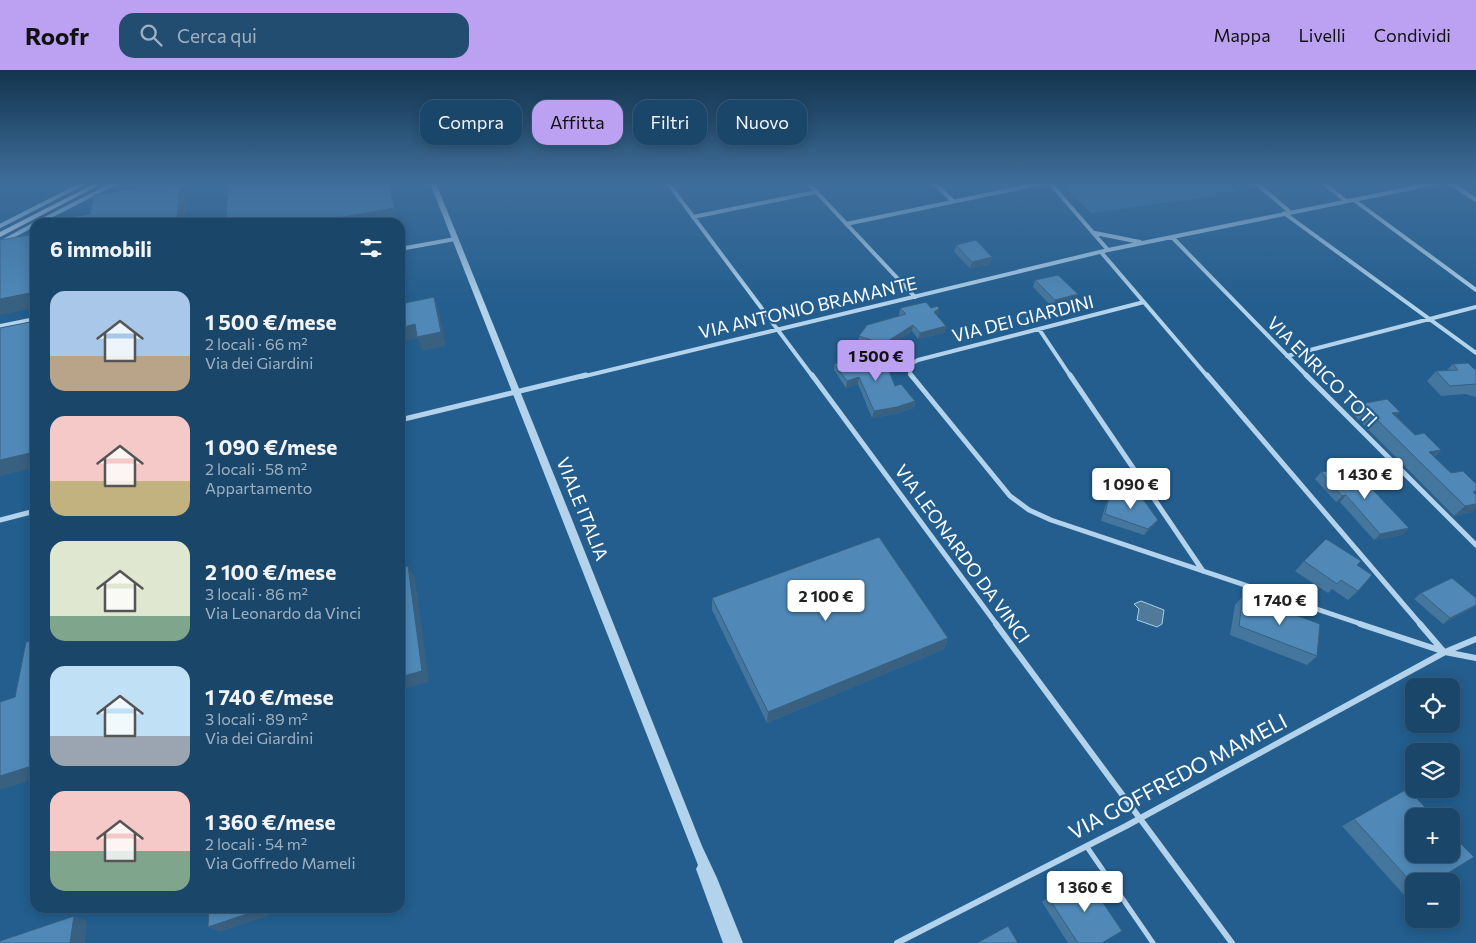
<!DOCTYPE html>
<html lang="it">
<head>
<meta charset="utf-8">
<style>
	:root { --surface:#1a466a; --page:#234d70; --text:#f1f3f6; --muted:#9fb1c1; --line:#385e7e; --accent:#bca0f2 }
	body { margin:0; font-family:Commissioner,sans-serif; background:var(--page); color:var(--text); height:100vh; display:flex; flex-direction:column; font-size:19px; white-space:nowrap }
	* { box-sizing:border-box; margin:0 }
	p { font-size:16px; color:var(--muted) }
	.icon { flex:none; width:28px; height:28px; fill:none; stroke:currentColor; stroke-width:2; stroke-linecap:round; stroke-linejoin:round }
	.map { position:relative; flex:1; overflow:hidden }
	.panel { position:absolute; left:30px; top:148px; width:375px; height:695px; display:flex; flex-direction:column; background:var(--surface); border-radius:15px; box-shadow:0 2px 12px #0003,0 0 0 1px var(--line) }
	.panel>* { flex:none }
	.top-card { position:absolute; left:420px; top:30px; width:475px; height:45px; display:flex; gap:10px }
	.buttons { position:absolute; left:1405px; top:608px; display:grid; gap:10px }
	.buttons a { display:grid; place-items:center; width:55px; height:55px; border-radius:10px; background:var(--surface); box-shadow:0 2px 12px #0003,0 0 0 1px var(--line); font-size:25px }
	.price { position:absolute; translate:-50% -42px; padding:0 11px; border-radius:5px; background:#fff; color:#222; font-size:16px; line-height:32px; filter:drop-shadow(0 1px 2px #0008) }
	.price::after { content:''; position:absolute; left:50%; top:30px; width:15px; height:11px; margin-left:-8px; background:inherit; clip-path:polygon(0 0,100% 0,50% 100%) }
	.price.selected { background:var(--accent); color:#111 }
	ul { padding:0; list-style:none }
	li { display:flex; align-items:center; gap:15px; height:125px; padding:0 20px }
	li span { display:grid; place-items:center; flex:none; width:140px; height:100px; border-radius:15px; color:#555 }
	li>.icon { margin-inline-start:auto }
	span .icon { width:60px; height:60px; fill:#fffc; stroke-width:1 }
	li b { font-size:21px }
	h2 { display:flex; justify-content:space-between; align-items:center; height:60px; padding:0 20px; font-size:21px }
	.tag { padding:0 18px; border-radius:15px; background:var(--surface); box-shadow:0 2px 12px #0003,0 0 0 1px var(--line); font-size:18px; line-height:45px }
	.tag.selected { background:var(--accent); color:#111 }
	header { display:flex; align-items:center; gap:30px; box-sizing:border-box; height:70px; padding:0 25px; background:var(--accent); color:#111 }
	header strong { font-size:24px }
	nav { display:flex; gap:28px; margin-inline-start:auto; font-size:18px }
	.search { width:350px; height:45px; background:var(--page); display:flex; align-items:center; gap:12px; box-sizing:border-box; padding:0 18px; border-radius:15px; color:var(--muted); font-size:19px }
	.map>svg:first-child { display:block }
</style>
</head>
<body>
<header>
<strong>Roofr</strong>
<div class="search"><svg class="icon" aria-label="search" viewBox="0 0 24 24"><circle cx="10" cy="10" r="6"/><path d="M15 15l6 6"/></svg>Cerca qui</div>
<nav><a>Mappa</a><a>Livelli</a><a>Condividi</a></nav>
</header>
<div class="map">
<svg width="1476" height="873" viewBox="0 0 1476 873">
	<rect width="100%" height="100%" fill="#235e8e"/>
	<path fill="#3778ab" d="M1059,113H1227L1239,123L1091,143Z"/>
	<path fill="#50799a" stroke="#a6cfec" d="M1141,531L1164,540L1162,554L1157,557L1137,550L1139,539L1134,534Z"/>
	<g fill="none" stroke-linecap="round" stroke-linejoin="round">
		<path stroke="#b2d3eb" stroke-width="5" d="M1087,777L1153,873"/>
		<path stroke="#b2d3eb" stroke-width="4" d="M668,113L813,307
			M808,113L915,227
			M934,113L953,131
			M1050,113L1108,180
			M1256,113L1290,142
			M1323,113L1346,131
			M1450,113L1476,130
			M1354,130L1476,220
			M1284,143L1476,283
			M693,147L816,122
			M39,152L115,113
			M846,154L1043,113
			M0,156L84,113
			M1095,163L1140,172
			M1172,167L1308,307
			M0,173L35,154
			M400,179L455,169
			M1101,182L1208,307
			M0,256L35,249
			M1039,259L1071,307
			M1287,286L1476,237
			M581,307L1108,180L1437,113
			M912,307L910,304L911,294L918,290L1144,232"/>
		<path stroke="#b2d3eb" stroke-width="5" d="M812,305L997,555
			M911,305L1010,426L1029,440L1051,450L1364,555
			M1070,305L1203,501
			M1207,305L1421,555
			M1306,305L1476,475
			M400,350L586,305
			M0,450L35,441"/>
		<path stroke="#b2d3eb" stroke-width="6" d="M996,554L1232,873
			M1360,554L1445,582L1476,588
			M1420,554L1444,582
			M897,873L1126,756L1445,582L1476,569"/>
		<path fill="#b2d3eb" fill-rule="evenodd" d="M430,113H436L571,447L702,776L717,808L743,873H723L696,799L698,795Z"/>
		<path fill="#deedf9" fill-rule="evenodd" d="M96,113H103L0,167V162Z"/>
	</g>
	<path fill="#45769d" d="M228,113L398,148L373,152H226Z
		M956,175L992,187L990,194L970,198L954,182Z
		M1035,210L1078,224L1076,231L1052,237L1033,217Z
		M900,238H931L939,239L937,246L946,256L944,263L918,269L912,261L881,281L858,273L859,266L900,246L899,245Z
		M834,294L895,316L915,331L914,338L895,344L872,348L858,314L846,318L834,300Z
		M1453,294L1476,299V327L1465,324L1441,326L1427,311L1436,301L1447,300Z
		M1361,334L1400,342L1396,346L1415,365L1441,380L1434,387L1451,403L1473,442L1454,446L1353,344Z
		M1321,402L1409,458L1402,465L1374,470L1340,432H1336L1315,409Z
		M1108,430L1158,450L1153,456L1144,465L1101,451L1105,437Z
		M1304,491L1357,495L1358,521L1348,530L1332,519L1328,523L1295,501Z
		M1421,523L1476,528V536L1443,554L1414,529Z
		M1243,526L1317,586L1307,595L1230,565L1235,535Z
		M712,528L948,568L944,579L767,653L712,540Z
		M1407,719L1414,811V823L1405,826L1342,756Z
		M1048,827L1102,873H1068L1042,832Z"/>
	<path fill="#386080" d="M181,113H183L189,123L186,152H176Z
		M389,113H391L398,148L373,152H316Z
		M992,187L990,194L970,198L972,192Z
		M35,222V238L0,245V229Z
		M1078,224L1076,231L1052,237L1055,230Z
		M434,227L439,240L446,276L422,281L418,268L400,272V258Z
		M939,239L938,246L932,249L934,242Z
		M913,255L912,261L881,281L883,274Z
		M946,256L944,263L918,269L920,263Z
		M859,307L858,314L846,318L847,311Z
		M915,331L914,338L895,344L872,348L874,341Z
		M1400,342L1391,352L1392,343Z
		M1441,380L1431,389L1429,382Z
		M35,382V398L0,406V390Z
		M1346,425L1340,432H1336L1342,426Z
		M1476,434V439L1473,442L1454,446L1465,436Z
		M1158,450L1153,456L1144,465L1148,459Z
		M1409,458L1402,465L1374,470L1380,464Z
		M408,496L415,508L429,612L400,620V607Z
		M1476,535V536L1474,538L1443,554L1450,548Z
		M948,568L944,579L767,653L768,642Z
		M35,695V709L0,720V706Z
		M259,838H269L268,846L219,862L208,857Z
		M74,846L87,851L85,873H70Z"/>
	<path fill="#5089b7" stroke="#386080" d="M169,113H181L176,152H55V150L90,144L94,125Z
		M228,113H389L394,138L316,152H266V151H246V152H226Z
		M35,164V222L0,229V170Z
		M976,170L992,187L972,192L956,175Z
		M1058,205L1078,224L1055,230L1035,210Z
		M434,227L441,262L417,267L415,254L400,258V234Z
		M926,232L931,238L938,236L939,239L934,242L946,256L920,263L913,255L883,274L859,266L867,255L906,244L900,238Z
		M35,251V382L0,390V258Z
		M866,285L885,291L895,316L901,314L915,331L897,337L874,341L859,307L847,311L834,294Z
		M1468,293L1474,299H1476V314L1450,316L1436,301L1458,300L1453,294Z
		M1387,329L1400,342L1392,343L1415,365L1424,363L1441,380L1429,382L1451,403L1463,401L1476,414V421L1473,422L1476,425V434L1465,436L1361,334Z
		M1351,397L1409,458L1380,464L1346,425L1342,426L1321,402Z
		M1137,421L1158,450L1148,459L1105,444L1108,430Z
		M879,467L948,568L768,642L712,528Z
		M1326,469L1361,491L1357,495L1372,505L1358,521L1341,510L1337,514L1304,491Z
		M408,496L422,601L400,607V498Z
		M1452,508L1476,528V535L1450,548L1421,523Z
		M1243,526L1320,554L1317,586L1239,556Z
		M35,570V695L0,706V632L15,627L26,572Z
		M1407,719L1434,746H1414V784H1451V764L1474,787L1435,811H1414V815L1354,749Z
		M1085,806L1122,861L1102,873H1078L1048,827Z
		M209,838H259V840L208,857Z
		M74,846L70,873H0V871Z
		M1008,856L1018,873H977Z"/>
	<linearGradient id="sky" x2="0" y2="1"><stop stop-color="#13344e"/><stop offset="0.48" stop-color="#3f6e9b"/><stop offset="1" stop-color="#3f6e9b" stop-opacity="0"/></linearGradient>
	<rect width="1476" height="235" fill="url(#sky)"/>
	<g text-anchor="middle" stroke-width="4.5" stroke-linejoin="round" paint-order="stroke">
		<g font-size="18" fill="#fff" stroke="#235e8e">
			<text transform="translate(808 238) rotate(-13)" y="6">VIA ANTONIO BRAMANTE</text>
			<text transform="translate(1023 249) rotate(-14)" y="6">VIA DEI GIARDINI</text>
			<text transform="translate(1322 302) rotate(45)" y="6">VIA ENRICO TOTI</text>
			<text transform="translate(582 439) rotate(68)" y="6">VIALE ITALIA</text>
			<text transform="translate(962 484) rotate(54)" y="6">VIA LEONARDO DA VINCI</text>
		</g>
		<g font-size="21" fill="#fff" stroke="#235e8e">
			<text transform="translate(1178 707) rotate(-28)" y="7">VIA GOFFREDO MAMELI</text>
		</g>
	</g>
</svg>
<div class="buttons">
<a><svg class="icon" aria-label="locate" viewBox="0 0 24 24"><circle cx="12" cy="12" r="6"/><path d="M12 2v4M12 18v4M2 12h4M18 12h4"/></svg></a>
<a><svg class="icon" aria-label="layers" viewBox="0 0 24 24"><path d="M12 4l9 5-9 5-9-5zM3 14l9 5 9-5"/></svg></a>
<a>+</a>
<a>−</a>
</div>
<b class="price selected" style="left:876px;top:312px">1 500 €</b>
<b class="price" style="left:1365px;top:430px">1 430 €</b>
<b class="price" style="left:1131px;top:440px">1 090 €</b>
<b class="price" style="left:826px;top:552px">2 100 €</b>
<b class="price" style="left:1280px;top:556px">1 740 €</b>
<b class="price" style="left:1085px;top:843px">1 360 €</b>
<div class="top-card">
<a class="tag">Compra</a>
<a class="tag selected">Affitta</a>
<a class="tag">Filtri</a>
<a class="tag">Nuovo</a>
</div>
<section class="panel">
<h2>6 immobili<svg class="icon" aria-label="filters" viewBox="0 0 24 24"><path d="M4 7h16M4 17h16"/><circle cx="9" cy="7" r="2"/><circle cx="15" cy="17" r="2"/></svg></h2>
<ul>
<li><span style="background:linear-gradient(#a9c7e8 65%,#b9a48a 0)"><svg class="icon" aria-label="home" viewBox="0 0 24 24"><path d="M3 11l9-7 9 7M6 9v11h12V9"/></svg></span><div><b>1 500 €/mese</b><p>2 locali · 66 m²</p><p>Via dei Giardini</p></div></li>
<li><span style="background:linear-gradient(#f6c9c9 65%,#c2b280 0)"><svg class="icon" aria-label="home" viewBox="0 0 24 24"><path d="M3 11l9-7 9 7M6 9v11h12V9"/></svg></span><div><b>1 090 €/mese</b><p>2 locali · 58 m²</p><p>Appartamento</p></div></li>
<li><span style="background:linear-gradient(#dfe7d0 75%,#7fa58c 0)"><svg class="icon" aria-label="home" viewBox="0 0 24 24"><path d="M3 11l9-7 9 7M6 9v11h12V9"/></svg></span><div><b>2 100 €/mese</b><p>3 locali · 86 m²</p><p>Via Leonardo da Vinci</p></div></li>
<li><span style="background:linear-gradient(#bfe0f5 70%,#9aa5b1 0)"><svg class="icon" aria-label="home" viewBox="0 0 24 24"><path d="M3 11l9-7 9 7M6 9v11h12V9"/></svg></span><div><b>1 740 €/mese</b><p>3 locali · 89 m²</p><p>Via dei Giardini</p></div></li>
<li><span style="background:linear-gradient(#f6c9c9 60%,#7fa58c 0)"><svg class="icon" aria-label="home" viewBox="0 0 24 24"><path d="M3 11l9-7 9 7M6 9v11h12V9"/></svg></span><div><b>1 360 €/mese</b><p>2 locali · 54 m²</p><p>Via Goffredo Mameli</p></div></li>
</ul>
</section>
</div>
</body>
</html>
